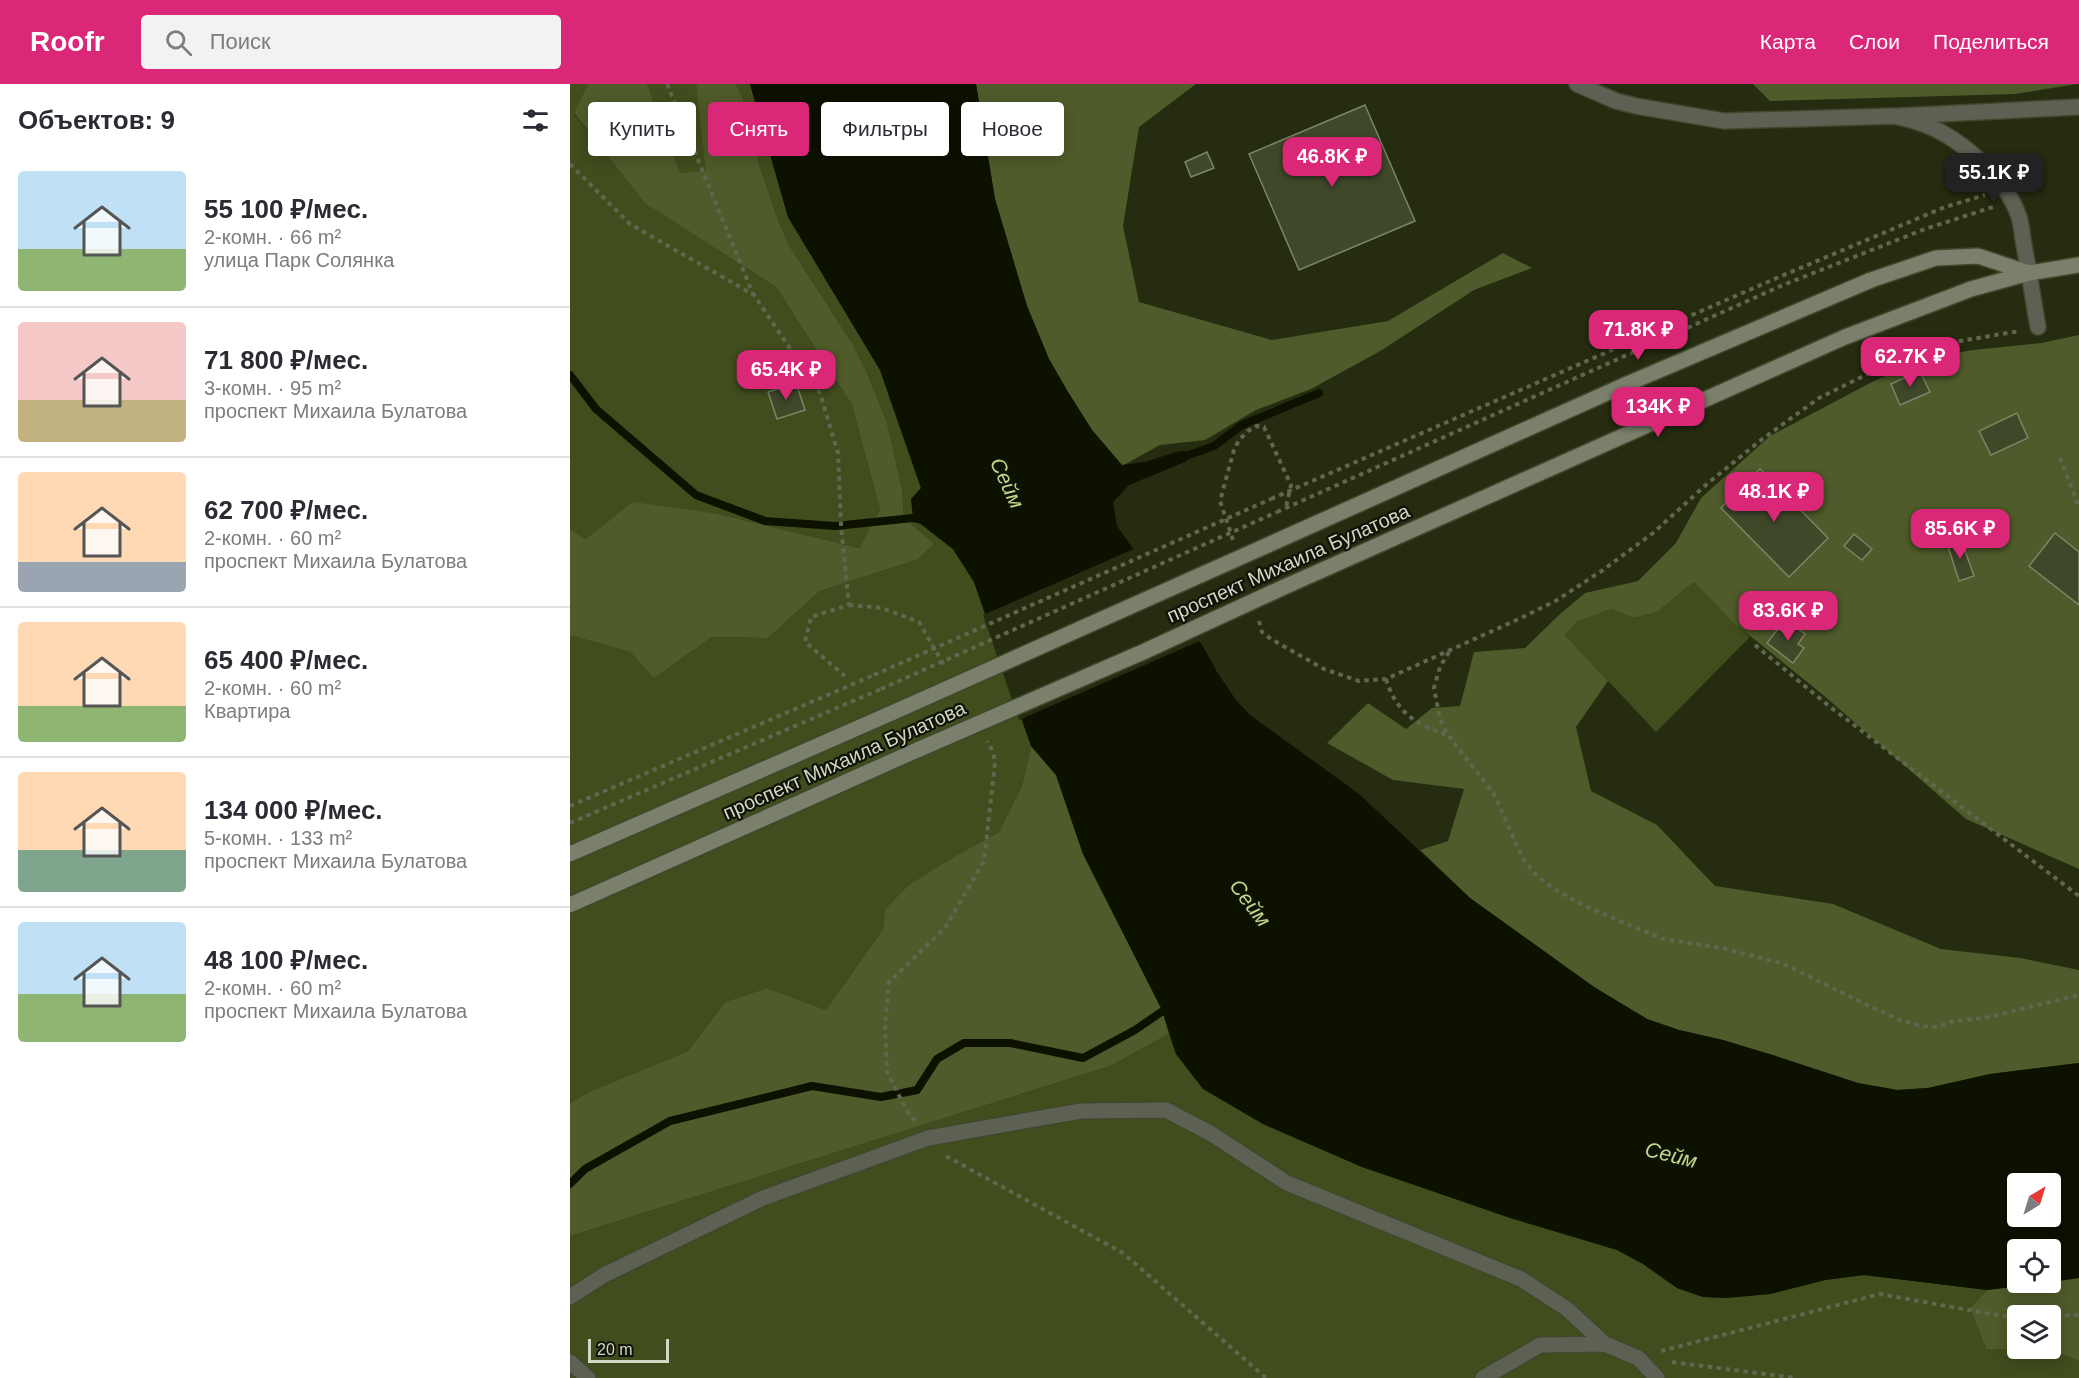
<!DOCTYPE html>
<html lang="ru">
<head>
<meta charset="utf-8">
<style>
	:root { --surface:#fff; --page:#f2f2f3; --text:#2b2b33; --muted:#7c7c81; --line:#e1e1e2; --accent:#db2777 }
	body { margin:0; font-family:Helvetica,sans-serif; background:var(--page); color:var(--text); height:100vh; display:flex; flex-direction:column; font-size:22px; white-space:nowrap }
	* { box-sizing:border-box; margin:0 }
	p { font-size:20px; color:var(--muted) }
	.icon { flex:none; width:33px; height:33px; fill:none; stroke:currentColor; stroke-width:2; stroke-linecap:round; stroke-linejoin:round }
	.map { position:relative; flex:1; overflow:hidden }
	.panel { display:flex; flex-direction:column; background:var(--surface); width:570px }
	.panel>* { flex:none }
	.guide { position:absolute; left:18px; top:18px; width:570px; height:54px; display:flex; gap:12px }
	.needle { width:39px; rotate:38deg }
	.buttons { position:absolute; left:1437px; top:1089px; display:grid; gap:12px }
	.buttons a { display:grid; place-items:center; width:54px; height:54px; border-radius:6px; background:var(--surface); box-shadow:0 3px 15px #0003; font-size:30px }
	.scale { position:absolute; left:18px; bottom:15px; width:81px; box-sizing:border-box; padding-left:6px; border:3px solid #d2d7c6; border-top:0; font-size:16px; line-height:21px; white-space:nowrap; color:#d2d7c6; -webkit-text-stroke:4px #101307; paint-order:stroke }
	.price { position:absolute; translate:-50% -51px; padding:0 14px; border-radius:12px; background:var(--accent); color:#fff; font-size:20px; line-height:39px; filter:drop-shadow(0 2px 3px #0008) }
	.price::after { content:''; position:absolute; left:50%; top:36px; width:18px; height:14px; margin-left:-9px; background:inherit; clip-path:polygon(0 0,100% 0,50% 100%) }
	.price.selected { background:#222; color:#fff }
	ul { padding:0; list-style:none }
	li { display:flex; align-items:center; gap:18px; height:150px; padding:0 18px }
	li+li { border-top:2px solid var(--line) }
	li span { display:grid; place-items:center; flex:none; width:168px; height:120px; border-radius:6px; color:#555 }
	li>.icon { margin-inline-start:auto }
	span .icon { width:72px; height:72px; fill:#fffc; stroke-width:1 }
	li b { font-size:26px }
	h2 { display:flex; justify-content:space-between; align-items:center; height:72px; padding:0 18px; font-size:26px }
	.pill { padding:0 21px; border-radius:6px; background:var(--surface); box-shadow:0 3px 15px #0003; font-size:21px; line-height:54px }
	.pill.selected { background:var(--accent); color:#fff }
	header { display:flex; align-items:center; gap:36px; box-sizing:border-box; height:84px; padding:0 30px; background:var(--accent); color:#fff }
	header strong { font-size:28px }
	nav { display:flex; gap:33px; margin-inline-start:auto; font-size:21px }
	.search { width:420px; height:54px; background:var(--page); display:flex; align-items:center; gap:15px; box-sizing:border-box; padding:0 21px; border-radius:6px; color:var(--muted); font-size:22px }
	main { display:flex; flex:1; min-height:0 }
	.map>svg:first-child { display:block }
</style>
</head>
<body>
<header>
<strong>Roofr</strong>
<div class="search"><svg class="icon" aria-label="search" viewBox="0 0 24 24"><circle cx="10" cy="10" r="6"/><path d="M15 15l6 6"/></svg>Поиск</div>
<nav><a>Карта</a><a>Слои</a><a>Поделиться</a></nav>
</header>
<main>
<section class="panel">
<h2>Объектов: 9<svg class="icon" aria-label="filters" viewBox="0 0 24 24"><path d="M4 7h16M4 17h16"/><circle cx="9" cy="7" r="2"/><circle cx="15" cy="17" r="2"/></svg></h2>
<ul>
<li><span style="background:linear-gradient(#bfe0f5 65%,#8fb573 0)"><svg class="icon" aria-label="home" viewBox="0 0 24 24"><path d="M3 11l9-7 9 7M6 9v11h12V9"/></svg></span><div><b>55 100 ₽/мес.</b><p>2-комн. · 66 m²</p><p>улица Парк Солянка</p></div></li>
<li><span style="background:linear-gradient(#f6c9c9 65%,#c2b280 0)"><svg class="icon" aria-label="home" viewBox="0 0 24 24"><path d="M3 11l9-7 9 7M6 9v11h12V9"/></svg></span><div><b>71 800 ₽/мес.</b><p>3-комн. · 95 m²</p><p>проспект Михаила Булатова</p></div></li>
<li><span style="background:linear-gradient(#ffd9b3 75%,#9aa5b1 0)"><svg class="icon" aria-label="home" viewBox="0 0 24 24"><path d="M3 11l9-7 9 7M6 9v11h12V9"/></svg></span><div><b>62 700 ₽/мес.</b><p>2-комн. · 60 m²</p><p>проспект Михаила Булатова</p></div></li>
<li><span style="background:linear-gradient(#ffd9b3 70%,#8fb573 0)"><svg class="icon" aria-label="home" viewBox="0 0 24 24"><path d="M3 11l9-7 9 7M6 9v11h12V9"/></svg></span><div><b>65 400 ₽/мес.</b><p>2-комн. · 60 m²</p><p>Квартира</p></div></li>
<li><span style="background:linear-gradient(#ffd9b3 65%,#7fa58c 0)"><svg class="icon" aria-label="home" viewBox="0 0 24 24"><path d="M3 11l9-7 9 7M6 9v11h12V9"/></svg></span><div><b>134 000 ₽/мес.</b><p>5-комн. · 133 m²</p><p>проспект Михаила Булатова</p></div></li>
<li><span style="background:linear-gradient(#bfe0f5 60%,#8fb573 0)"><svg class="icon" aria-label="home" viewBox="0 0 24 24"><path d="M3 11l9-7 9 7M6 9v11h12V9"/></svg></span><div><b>48 100 ₽/мес.</b><p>2-комн. · 60 m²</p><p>проспект Михаила Булатова</p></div></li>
</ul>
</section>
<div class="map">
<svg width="1509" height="1294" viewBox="0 0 1509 1294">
	<rect width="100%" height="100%" fill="#252c0f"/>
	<path fill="#414d1d" d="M0,0H18L4,30L75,118L206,203L282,321L310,426L289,464L149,430L16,455L0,445Z
		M77,0H126L137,88L109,89Z
		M166,0H180L218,133L310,286L351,404L343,434L383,465L404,498L461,662L452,702L429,748L385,772L340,801L315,825L313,845L256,926L197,904L155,918L118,967L19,1008L0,1019V553L3,552L60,568L84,594L142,553L198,554L250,507L346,476L334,435L332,405L317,340L298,291L282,259L220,163L209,139L189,80L173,14Z
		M1124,498L1180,553L1086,648L995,551L1007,538L1041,525L1064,534L1087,528Z
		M599,950L606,970L633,1004L693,1040L792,1083L1047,1166L1073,1180L1107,1204L1133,1213L1156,1214L1200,1210L1255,1196L1294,1191L1417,1206L1400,1224L1416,1265H1479L1509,1277V1294H0V1152L540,982Z"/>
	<path fill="#4f5b2a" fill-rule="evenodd" d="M18,0H77L110,89L136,87L126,0H166L173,14L189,80L209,139L220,163L282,259L298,291L317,339L332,405L334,434L364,460L346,476L250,507L198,554L142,553L84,594L60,568L3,552L0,553V445L16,455L63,418L149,430L289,464L310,426L282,321L206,203L75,119L4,29Z
		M406,0H626L569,43L553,142L569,218L702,256L818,237L933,169L962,184L904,206L812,266L741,305L686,326L635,356L590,361L552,382L522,346L498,308L479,275L457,222L425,115Z
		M1183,0H1507L1445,10L1200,17Z
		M1509,251V785L1396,735L1252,610L1164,539L1124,498L1087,528L1064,534L1041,525L1007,538L995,551L1038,597L1006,643L1021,707L1087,741L1145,802L1263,820L1371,865L1450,874L1509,886V979L1420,990L1358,1004L1327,1006L1288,999L1153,956L1109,946L1077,935L1024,903L900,814L850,766L878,757L894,705L823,696L757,659L798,619L836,645L862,624L890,622L904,568L955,564L989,531L1015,509L1068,497L1106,459L1131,414L1200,352L1304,297L1358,274L1403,266L1471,259Z
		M461,662L486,691L513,770L592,926L599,950L540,982L0,1152V1019L19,1008L118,967L155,918L197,904L256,926L313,845L315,825L339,801L385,772L429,748L452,702Z
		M1509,1194V1277L1479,1265H1416L1400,1224L1417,1206ZM1448,1232H1480V1264H1448Z"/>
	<path fill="#0c1100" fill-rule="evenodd" d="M180,0H406L425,115L457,222L479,275L498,308L522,346L552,381L575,378L606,368L615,367L617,377L559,401L543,418L547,442L634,564L647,588L666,616L680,631L789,710L900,814L1024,903L1077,935L1109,946L1153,956L1203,971L1288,999L1327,1006L1358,1004L1420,990L1509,979V1194L1481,1198L1480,1166H1448V1198L1477,1199L1417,1206L1294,1191L1255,1196L1200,1210L1156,1214L1133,1213L1107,1204L1073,1180L1047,1166L940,1134L792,1083L693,1040L633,1005L606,970L592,926L513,770L486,691L461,662L404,498L383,465L343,434L341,415L351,404L310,286L218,133ZM1448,1100H1480V1132H1448Z"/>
	<path fill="#252c0f" d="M566,464L632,556L449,636L413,531Z"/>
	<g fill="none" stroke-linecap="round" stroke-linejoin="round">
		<path stroke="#0c1100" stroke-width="8" d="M0,291L26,325L126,411L195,437L265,442L343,434L353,436
			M616,372L644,362L672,341L749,309
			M332,1009L347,1006L367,975L394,959H440L513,974L565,946L600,922
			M0,1100L15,1085L100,1037L242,1002L311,1013L326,1010"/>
	</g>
	<path fill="#40482a" stroke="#7c8665" stroke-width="1.5" d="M795,21L845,137L729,186L679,70Z
		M637,68L644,84L621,93L615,78Z
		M1350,287L1360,308L1330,321L1321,300Z
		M226,299L235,326L207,335L198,308Z
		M1447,329L1458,354L1421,371L1409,347Z
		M1190,385L1258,454L1219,493L1151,424Z
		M1485,449L1509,468V521L1459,482Z
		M1284,450L1302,465L1292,476L1274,462Z
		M1391,455L1404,492L1389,497L1377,459Z
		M1221,539L1235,550L1228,560L1234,564L1223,579L1197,559L1208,545L1214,548Z"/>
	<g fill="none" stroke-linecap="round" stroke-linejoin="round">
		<g stroke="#41472c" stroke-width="18">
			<path id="lane" d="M1329,32L1509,23
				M0,1213L34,1191L193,1114L358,1054L511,1027L596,1026L640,1049L717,1099L951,1195L997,1225L1035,1260
				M913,1294L970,1261L1035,1260L1068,1274L1087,1294"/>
		</g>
		<g stroke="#41472c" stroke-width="18">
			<path id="street" d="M1007,0L1046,17L1066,22L1154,37L1325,32C1332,34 1340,35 1347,38C1387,50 1436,93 1449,133C1452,142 1452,152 1454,161C1459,188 1463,215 1468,243
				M0,1278L18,1294"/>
		</g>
		<g stroke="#41472c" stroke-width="18">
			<path id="secondary" d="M689,465L1057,300L1301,196L1366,174L1408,172L1459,189
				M712,504L1275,253L1401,205L1459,189L1509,181
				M0,770L324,628
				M0,821L345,667"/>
		</g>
		<path stroke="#61674e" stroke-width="4" stroke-dasharray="4.5 4.5" stroke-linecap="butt" d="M97,0L183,210
			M0,80L60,140L184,211L250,309L268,369L271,441L279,521L241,533L235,558L275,592
			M1490,374L1509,423
			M701,415L1209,193L1375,123L1415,111
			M707,428L1213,201L1355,145L1423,123
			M663,456L650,417L664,366L669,356L678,347L687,342L694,343L721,401L716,423
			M279,521L312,524L349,538L375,583
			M689,537L692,548L701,555L754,585L789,597L816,595L951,534L987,516L1033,486L1083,449L1137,400L1191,356L1249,314L1324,277L1366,261L1450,247
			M1185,561L1259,622L1509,812
			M879,568L870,583L864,604L870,635L878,651L924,710L953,775L965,790L984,805L1017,823L1093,855L1153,864L1214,880L1299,922L1330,936L1351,942L1368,943L1380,938L1419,933L1509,911
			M816,595C826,628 846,641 878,651
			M0,722L304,591
			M0,739L311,605
			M345,1037L337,1027L317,988L315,941L319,898L375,844L414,777L425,679L423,668L417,657
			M376,1072L553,1169L696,1294
			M1459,1232L1509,1231
			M1091,1267L1310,1210L1432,1232H1448
			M1102,1278L1226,1294"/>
		<use href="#lane" stroke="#5d6153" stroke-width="15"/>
		<use href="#street" stroke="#5d6153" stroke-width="15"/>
		<use href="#secondary" stroke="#7a806b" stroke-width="15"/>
		<g stroke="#41472c" stroke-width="18" stroke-linecap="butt">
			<path id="secondary-bridge" d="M324,628L689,465
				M345,667L573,568L712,504"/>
		</g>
		<path stroke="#61674e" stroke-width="4" stroke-dasharray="4.5 4.5" stroke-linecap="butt" d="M304,591L701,415
			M311,605L707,428"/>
		<use href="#secondary-bridge" stroke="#7a806b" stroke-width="15"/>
	</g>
	<g text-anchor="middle" stroke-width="4.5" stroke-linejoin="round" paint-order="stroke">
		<g font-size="20" fill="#d2d7c6" stroke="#101307">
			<text transform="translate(718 479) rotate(-24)" y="7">проспект Михаила Булатова</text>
			<text transform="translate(274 676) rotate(-24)" y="7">проспект Михаила Булатова</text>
		</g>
		<g font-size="21" font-style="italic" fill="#c2d78a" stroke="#101307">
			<text transform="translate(437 399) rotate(65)" y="7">Сейм</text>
			<text transform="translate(680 819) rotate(53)" y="7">Сейм</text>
			<text transform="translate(1101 1071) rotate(14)" y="7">Сейм</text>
		</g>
	</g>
</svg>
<div class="buttons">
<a><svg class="needle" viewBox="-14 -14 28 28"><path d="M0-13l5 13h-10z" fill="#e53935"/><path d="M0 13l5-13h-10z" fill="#7c7c81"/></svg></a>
<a><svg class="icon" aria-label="locate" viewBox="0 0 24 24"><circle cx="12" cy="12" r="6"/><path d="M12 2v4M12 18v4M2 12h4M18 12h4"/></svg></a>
<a><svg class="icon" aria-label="layers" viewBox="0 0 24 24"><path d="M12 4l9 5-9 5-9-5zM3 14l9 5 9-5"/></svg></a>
</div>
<div class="scale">20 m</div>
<b class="price" style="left:762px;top:104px">46.8K ₽</b>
<b class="price selected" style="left:1424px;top:120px">55.1K ₽</b>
<b class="price" style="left:1068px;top:277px">71.8K ₽</b>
<b class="price" style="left:1340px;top:304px">62.7K ₽</b>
<b class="price" style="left:216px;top:317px">65.4K ₽</b>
<b class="price" style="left:1088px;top:354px">134K ₽</b>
<b class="price" style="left:1204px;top:439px">48.1K ₽</b>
<b class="price" style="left:1390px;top:476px">85.6K ₽</b>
<b class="price" style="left:1218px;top:558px">83.6K ₽</b>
<div class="guide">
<a class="pill">Купить</a>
<a class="pill selected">Снять</a>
<a class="pill">Фильтры</a>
<a class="pill">Новое</a>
</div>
</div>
</main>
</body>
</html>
